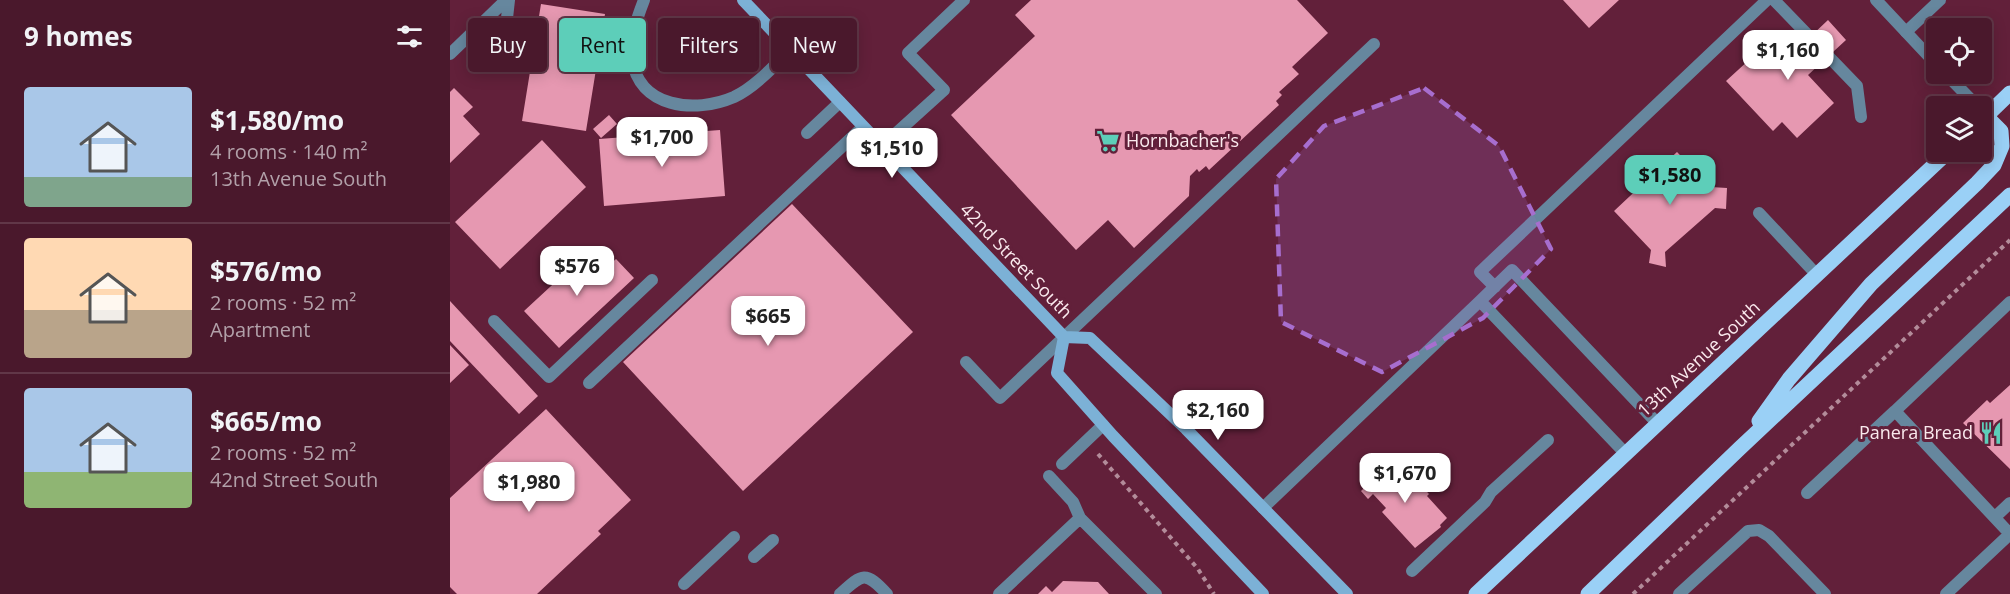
<!DOCTYPE html>
<html lang="en">
<head>
<meta charset="utf-8">
<style>
	:root { --surface:#4a182c; --page:#542538; --text:#f1f3f6; --muted:#b2a0a9; --line:#613748; --accent:#5dceb9 }
	body { margin:0; font-family:"Open Sans",sans-serif; background:var(--page); color:var(--text); height:100vh; display:flex; flex-direction:column; font-size:22px; white-space:nowrap }
	* { box-sizing:border-box; margin:0 }
	p { font-size:20px; color:var(--muted) }
	.icon { flex:none; width:33px; height:33px; fill:none; stroke:currentColor; stroke-width:2; stroke-linecap:round; stroke-linejoin:round }
	.map { position:relative; flex:1; overflow:hidden }
	.sheet { display:flex; flex-direction:column; background:var(--surface); width:450px }
	.sheet>* { flex:none }
	.guide { position:absolute; left:18px; top:18px; width:570px; height:54px; display:flex; gap:12px }
	.fabs { position:absolute; left:1476px; top:18px; display:grid; gap:12px }
	.fabs a { display:grid; place-items:center; width:66px; height:66px; border-radius:6px; background:var(--surface); box-shadow:0 3px 15px #0003,0 0 0 2px var(--line); font-size:30px }
	.price { position:absolute; translate:-50% -51px; padding:0 14px; border-radius:12px; background:#fff; color:#222; font-size:20px; line-height:39px; filter:drop-shadow(0 2px 3px #0008) }
	.price::after { content:''; position:absolute; left:50%; top:36px; width:18px; height:14px; margin-left:-9px; background:inherit; clip-path:polygon(0 0,100% 0,50% 100%) }
	.price.on { background:var(--accent); color:#111 }
	ul { padding:0; list-style:none }
	li { display:flex; align-items:center; gap:18px; height:150px; padding:0 24px }
	li+li { border-top:2px solid var(--line) }
	li span { display:grid; place-items:center; flex:none; width:168px; height:120px; border-radius:6px; color:#555 }
	li>.icon { margin-inline-start:auto }
	span .icon { width:72px; height:72px; fill:#fffc; stroke-width:1 }
	li b { font-size:26px }
	h2 { display:flex; justify-content:space-between; align-items:center; height:72px; padding:0 24px; font-size:26px }
	.tag { padding:0 21px; border-radius:6px; background:var(--surface); box-shadow:0 3px 15px #0003,0 0 0 2px var(--line); font-size:21px; line-height:54px }
	.tag.on { background:var(--accent); color:#111 }
	main { display:flex; flex:1; min-height:0 }
	.map>svg:first-child { display:block }
</style>
</head>
<body>
<main>
<section class="sheet">
<h2>9 homes<svg class="icon" aria-label="filters" viewBox="0 0 24 24"><path d="M4 7h16M4 17h16"/><circle cx="9" cy="7" r="2"/><circle cx="15" cy="17" r="2"/></svg></h2>
<ul>
<li><span style="background:linear-gradient(#a9c7e8 75%,#7fa58c 0)"><svg class="icon" aria-label="home" viewBox="0 0 24 24"><path d="M3 11l9-7 9 7M6 9v11h12V9"/></svg></span><div><b>$1,580/mo</b><p>4 rooms · 140 m²</p><p>13th Avenue South</p></div></li>
<li><span style="background:linear-gradient(#ffd9b3 60%,#b9a48a 0)"><svg class="icon" aria-label="home" viewBox="0 0 24 24"><path d="M3 11l9-7 9 7M6 9v11h12V9"/></svg></span><div><b>$576/mo</b><p>2 rooms · 52 m²</p><p>Apartment</p></div></li>
<li><span style="background:linear-gradient(#a9c7e8 70%,#8fb573 0)"><svg class="icon" aria-label="home" viewBox="0 0 24 24"><path d="M3 11l9-7 9 7M6 9v11h12V9"/></svg></span><div><b>$665/mo</b><p>2 rooms · 52 m²</p><p>42nd Street South</p></div></li>
</ul>
</section>
<div class="map">
<svg width="1560" height="594" viewBox="0 0 1560 594">
	<rect width="100%" height="100%" fill="#62203a"/>
	<path fill="#e698b1" d="M581,0H847L878,33L842,67L849,74L829,92L832,95L826,101L829,105L759,170L756,166L749,172L747,169L740,176L739,196L684,248L658,220L626,250L501,115L585,36L565,15Z
		M1113,0H1169L1139,28Z
		M91,4L155,14L136,131L72,121Z
		M1378,20L1396,40L1358,75L1384,103L1347,138L1332,122L1323,131L1276,81L1323,38L1340,56Z
		M4,88L23,107L13,116L30,134L0,163V92Z
		M159,115L167,124L151,138L143,129Z
		M270,130L275,196L154,206L149,139Z
		M92,140L136,187L50,269L5,222Z
		M1227,152L1261,187L1277,188L1276,209L1265,208L1215,252L1216,267L1199,263L1201,250L1164,211Z
		M342,204L463,332L293,491L173,362Z
		M140,250L156,268L166,259L184,278L109,348L74,311Z
		M0,301L88,396L69,414L0,341Z
		M0,345L19,365L0,383Z
		M1560,385V469L1513,423L1537,400L1540,403Z
		M96,409L181,500L148,531L151,534L87,594H7L0,587V498Z
		M937,460L960,485L966,480L979,494L977,496L997,518L990,525L991,527L965,548L932,512L936,508L923,494L918,499L911,491L916,486L913,483Z
		M613,581L648,582L659,594H588L596,586L602,592Z"/>
	<g fill="none" stroke-linecap="round" stroke-linejoin="round">
		<path stroke="#b38c9a" stroke-width="4" stroke-dasharray="4.5 4.5" stroke-linecap="butt" d="M648,454L748,569L764,594
			M1183,594L1560,240"/>
		<path stroke="#66879e" stroke-width="12" d="M1324,0L1407,86L1411,117
			M57,18L59,0
			M1456,32L1490,0
			M0,54L56,0
			M357,133L390,102
			M432,146L494,90L458,53L514,0
			M1309,213L1367,275
			M1045,287L1030,272L1317,0
			M1030,301L1062,270L1208,424
			M1560,302L1445,411L1560,534
			M44,321L99,377L202,280
			M516,362L550,398L924,44
			M139,383L413,127
			M612,464L653,425
			M599,476L623,502L630,518
			M1357,493L1445,411
			M813,508L1030,301L1176,454
			M1545,517L1560,503
			M304,557L323,540
			M962,571L1035,502L1041,492L1098,440
			M234,584L284,537
			M390,594C412,574 415,570 437,594
			M549,594L630,518L706,594
			M1229,594L1298,531L1309,530L1319,536L1375,594
			M1496,594L1560,534"/>
		<path stroke="#66879e" stroke-width="12" d="M194,0C187,18 180,38 182,58C188,108 245,114 284,97C305,87 324,66 340,50
			M1426,0L1486,64
			M1496,74L1527,106"/>
		<path stroke="#7cb1d6" stroke-width="12" d="M293,0L614,337L640,338L736,429L897,594
			M614,337L607,373L663,436L813,594"/>
		<path stroke="#9ad0f6" stroke-width="15" d="M1532,120L1560,93
			M1309,421L1339,379L1421,284L1527,183L1544,165L1552,146L1551,131L1536,116
			M1026,594L1498,152
			M1138,594L1290,448L1560,195"/>
	</g>
	<path fill="#a76ecf" fill-opacity="0.2" stroke="#a76ecf" stroke-width="4.5" stroke-dasharray="12 8" stroke-linejoin="round" d="M974,88L1049,146L1101,249L1033,318L932,372L831,322L826,179L874,126Z"/>
	<defs>
		<g id="supermarket-bare" transform="scale(1.8)"><path d="M-6-5.5h2.5l.6 2H6L4.5 2H-2.5L-4.4-4H-6ZM-1.5 3.2a1.3 1.3 0 1 0 .1 0ZM3 3.2a1.3 1.3 0 1 0 .1 0Z" fill="#5dceb9" stroke="#62203a" stroke-width="2.5" paint-order="stroke"/></g>
		<g id="restaurant-bare" transform="scale(1.8)"><path d="M-5-6h1v4h1v-4h1v4h1v-4h1v5L-1.5 .5V6h-2V.5L-5-1ZM5-6V6H3V1.5H1.5Q1.5-4 5-6Z" fill="#5dceb9" stroke="#62203a" stroke-width="2.5" paint-order="stroke"/></g>
	</defs>
	<g fill-rule="evenodd">
		<use href="#supermarket-bare" x="658" y="141"/>
		<use href="#restaurant-bare" x="1541" y="433"/>
	</g>
	<g text-anchor="middle" stroke-width="6" stroke-linejoin="round" paint-order="stroke">
		<g font-size="18" fill="#fae9ed" stroke="#62203a" text-anchor="start">
			<text x="676" y="147">Hornbacher's</text>
			<text x="1523" y="439" text-anchor="end">Panera Bread</text>
		</g>
		<g font-size="18" fill="#fae9ed" stroke="#62203a">
			<text transform="translate(566 261) rotate(46)" y="6">42nd Street South</text>
			<text transform="translate(1249 359) rotate(-43)" y="6">13th Avenue South</text>
		</g>
	</g>
</svg>
<div class="fabs">
<a><svg class="icon" aria-label="locate" viewBox="0 0 24 24"><circle cx="12" cy="12" r="6"/><path d="M12 2v4M12 18v4M2 12h4M18 12h4"/></svg></a>
<a><svg class="icon" aria-label="layers" viewBox="0 0 24 24"><path d="M12 4l9 5-9 5-9-5zM3 14l9 5 9-5"/></svg></a>
</div>
<b class="price" style="left:1338px;top:81px">$1,160</b>
<b class="price" style="left:212px;top:168px">$1,700</b>
<b class="price" style="left:442px;top:179px">$1,510</b>
<b class="price on" style="left:1220px;top:206px">$1,580</b>
<b class="price" style="left:127px;top:297px">$576</b>
<b class="price" style="left:318px;top:347px">$665</b>
<b class="price" style="left:768px;top:441px">$2,160</b>
<b class="price" style="left:955px;top:504px">$1,670</b>
<b class="price" style="left:79px;top:513px">$1,980</b>
<div class="guide">
<a class="tag">Buy</a>
<a class="tag on">Rent</a>
<a class="tag">Filters</a>
<a class="tag">New</a>
</div>
</div>
</main>
</body>
</html>
